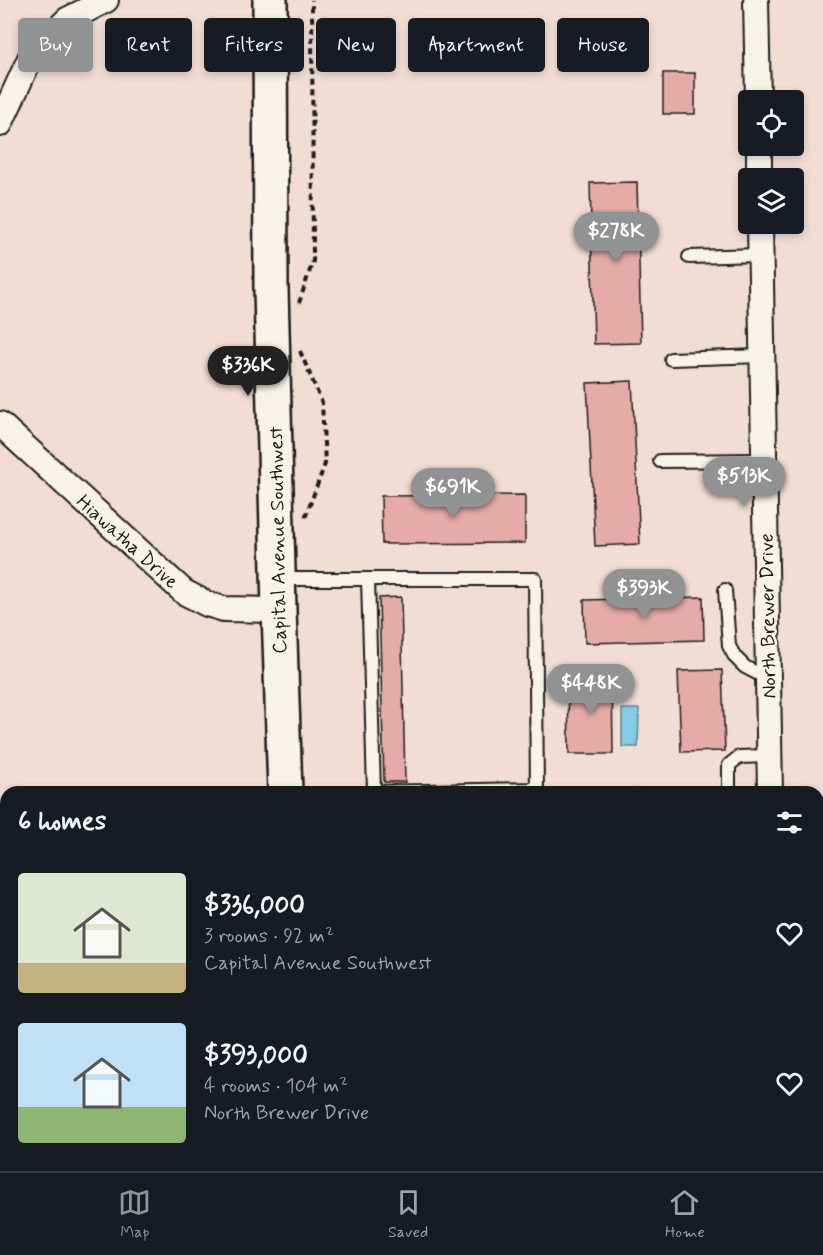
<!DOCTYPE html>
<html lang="en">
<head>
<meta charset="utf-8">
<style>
	:root { --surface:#171b24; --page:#242831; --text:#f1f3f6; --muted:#9ea1a6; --line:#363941; --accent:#919294 }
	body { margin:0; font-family:Mynerve,sans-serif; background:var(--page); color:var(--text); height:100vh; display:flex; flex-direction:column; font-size:22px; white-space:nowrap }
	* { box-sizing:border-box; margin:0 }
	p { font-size:20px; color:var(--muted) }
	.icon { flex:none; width:33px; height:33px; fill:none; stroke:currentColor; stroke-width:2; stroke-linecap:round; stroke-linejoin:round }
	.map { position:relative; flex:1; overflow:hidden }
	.panel { position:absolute; left:0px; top:786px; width:824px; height:386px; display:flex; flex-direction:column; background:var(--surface); border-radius:18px 18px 0 0; box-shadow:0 3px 9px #0003 }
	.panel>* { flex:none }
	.top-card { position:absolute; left:18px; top:18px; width:788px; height:54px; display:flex; gap:12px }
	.tools { position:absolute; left:738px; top:90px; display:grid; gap:12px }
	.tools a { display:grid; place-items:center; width:66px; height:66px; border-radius:6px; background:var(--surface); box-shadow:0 3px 9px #0003; font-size:30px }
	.price { position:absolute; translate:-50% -51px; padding:0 14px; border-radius:21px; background:var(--accent); color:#fff; font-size:20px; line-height:39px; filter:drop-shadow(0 2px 3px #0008) }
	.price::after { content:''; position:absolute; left:50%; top:36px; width:18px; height:14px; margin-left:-9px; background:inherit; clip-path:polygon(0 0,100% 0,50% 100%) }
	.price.active { background:#222; color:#fff }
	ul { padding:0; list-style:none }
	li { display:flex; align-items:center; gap:18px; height:150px; padding:0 18px }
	li span { display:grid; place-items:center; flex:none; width:168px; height:120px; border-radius:6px; color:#555 }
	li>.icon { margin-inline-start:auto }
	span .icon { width:72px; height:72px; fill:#fffc; stroke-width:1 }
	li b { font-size:26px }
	h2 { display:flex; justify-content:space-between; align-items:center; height:72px; padding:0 18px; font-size:26px }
	.pill { padding:0 21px; border-radius:6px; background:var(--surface); box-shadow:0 3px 9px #0003; font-size:21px; line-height:54px }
	.pill.active { background:var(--accent); color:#fff }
	.tabs { display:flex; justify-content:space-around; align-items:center; height:84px; border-top:2px solid var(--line); background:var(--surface); font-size:16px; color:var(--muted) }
	.tabs a { display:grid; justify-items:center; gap:3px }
	.tabs .active { color:var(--accent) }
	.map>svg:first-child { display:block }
</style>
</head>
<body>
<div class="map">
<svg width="823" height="1171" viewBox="0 0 823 1171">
	<rect width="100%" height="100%" fill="#f2ddd4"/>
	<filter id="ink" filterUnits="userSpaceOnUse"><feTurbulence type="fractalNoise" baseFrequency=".0167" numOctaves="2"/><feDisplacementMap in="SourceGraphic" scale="12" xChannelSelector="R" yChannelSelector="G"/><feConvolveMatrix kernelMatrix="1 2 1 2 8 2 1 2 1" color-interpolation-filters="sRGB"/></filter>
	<g filter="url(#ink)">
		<path fill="#84cce5" stroke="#5a8695" stroke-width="1.5" d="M622,709H639L638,747H622Z
			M0,863L6,871V1166H115L113,1171H0Z"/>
		<path fill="#e6aba6" stroke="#1c1c1c" stroke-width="1.5" d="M663,73H695V114H663Z
			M637,182L641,343L594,344L590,183Z
			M632,381L640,544L595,546L587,383Z
			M525,495V543L382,544L381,496Z
			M401,597L405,782H384L379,598Z
			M703,597L704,640L585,643L584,600Z
			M722,670L725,751L681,752L678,671Z
			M612,676L613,754H569L568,677Z
			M703,788V792H578V791Z"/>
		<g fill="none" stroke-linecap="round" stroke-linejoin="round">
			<g stroke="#1c1c1c" stroke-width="16">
				<path id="lane" d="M689,257L760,255
					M671,359L762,356
					M660,461L764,460
					M279,579H535L537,789L374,792L368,579
					M725,590L729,646L735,657L745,667L768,679
					M729,792V765L739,757L769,756"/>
			</g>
			<g stroke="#1c1c1c" stroke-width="28">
				<path id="street" d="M756,0L758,100
					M0,124L32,54L67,20L106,0
					M759,146V178
					M760,224L770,792
					M0,424L184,592L207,604L224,609L279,610
					M818,909H823
					M773,1166L774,1171"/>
			</g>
			<g stroke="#1c1c1c" stroke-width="38">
				<path id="secondary" d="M270,0L271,289L279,610L285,792
					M294,1166V1171"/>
			</g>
			<path stroke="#1c1c1c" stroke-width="4" stroke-dasharray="6 4.5" stroke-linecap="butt" d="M299,303L313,261L312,0
				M300,351L322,403L325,464L305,518"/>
			<use href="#lane" stroke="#f7f3e8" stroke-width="12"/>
			<use href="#street" stroke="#f7f3e8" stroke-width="24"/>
			<use href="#secondary" stroke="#f7f3e8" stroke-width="33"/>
		</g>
	</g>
	<g text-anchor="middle" stroke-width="5" stroke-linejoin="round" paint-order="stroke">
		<g font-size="20" fill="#1c1c1c" stroke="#f7f3e8">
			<text transform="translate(277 540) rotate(-91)" y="7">Capital Avenue Southwest</text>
			<text transform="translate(128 541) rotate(42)" y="7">Hiawatha Drive</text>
			<text transform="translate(767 616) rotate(-91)" y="7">North Brewer Drive</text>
		</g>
	</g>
</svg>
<div class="tools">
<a><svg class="icon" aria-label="locate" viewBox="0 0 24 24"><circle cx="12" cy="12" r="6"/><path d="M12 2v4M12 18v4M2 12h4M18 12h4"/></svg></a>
<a><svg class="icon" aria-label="layers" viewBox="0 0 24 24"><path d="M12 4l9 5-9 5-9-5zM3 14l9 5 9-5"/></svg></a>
</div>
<b class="price" style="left:616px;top:263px">$278K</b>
<b class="price active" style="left:248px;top:397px">$336K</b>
<b class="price" style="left:744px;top:508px">$513K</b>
<b class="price" style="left:453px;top:519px">$691K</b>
<b class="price" style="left:644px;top:620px">$393K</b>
<b class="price" style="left:591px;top:715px">$448K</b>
<div class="top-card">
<a class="pill active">Buy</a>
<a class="pill">Rent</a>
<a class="pill">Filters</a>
<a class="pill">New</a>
<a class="pill">Apartment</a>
<a class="pill">House</a>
</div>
<section class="panel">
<h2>6 homes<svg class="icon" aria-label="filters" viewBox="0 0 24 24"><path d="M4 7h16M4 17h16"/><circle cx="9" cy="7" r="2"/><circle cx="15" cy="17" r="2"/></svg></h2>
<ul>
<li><span style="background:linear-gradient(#dfe7d0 75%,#c2b280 0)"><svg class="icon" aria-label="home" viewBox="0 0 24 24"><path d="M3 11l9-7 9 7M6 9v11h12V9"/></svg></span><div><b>$336,000</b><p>3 rooms · 92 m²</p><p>Capital Avenue Southwest</p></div><svg class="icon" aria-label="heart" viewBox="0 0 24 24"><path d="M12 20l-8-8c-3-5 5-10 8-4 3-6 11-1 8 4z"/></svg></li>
<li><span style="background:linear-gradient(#bfe0f5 70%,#8fb573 0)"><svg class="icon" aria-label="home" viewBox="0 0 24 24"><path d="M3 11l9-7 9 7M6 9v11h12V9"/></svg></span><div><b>$393,000</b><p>4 rooms · 104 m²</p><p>North Brewer Drive</p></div><svg class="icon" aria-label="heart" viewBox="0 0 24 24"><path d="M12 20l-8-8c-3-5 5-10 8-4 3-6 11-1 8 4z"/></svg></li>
</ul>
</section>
</div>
<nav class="tabs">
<a class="active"><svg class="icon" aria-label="map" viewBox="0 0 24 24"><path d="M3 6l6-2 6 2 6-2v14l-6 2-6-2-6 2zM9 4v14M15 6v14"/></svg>Map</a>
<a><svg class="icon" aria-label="saved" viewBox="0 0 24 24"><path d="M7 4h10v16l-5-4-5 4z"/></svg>Saved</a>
<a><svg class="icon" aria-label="home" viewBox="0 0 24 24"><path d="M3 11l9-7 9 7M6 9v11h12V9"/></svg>Home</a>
</nav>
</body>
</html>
